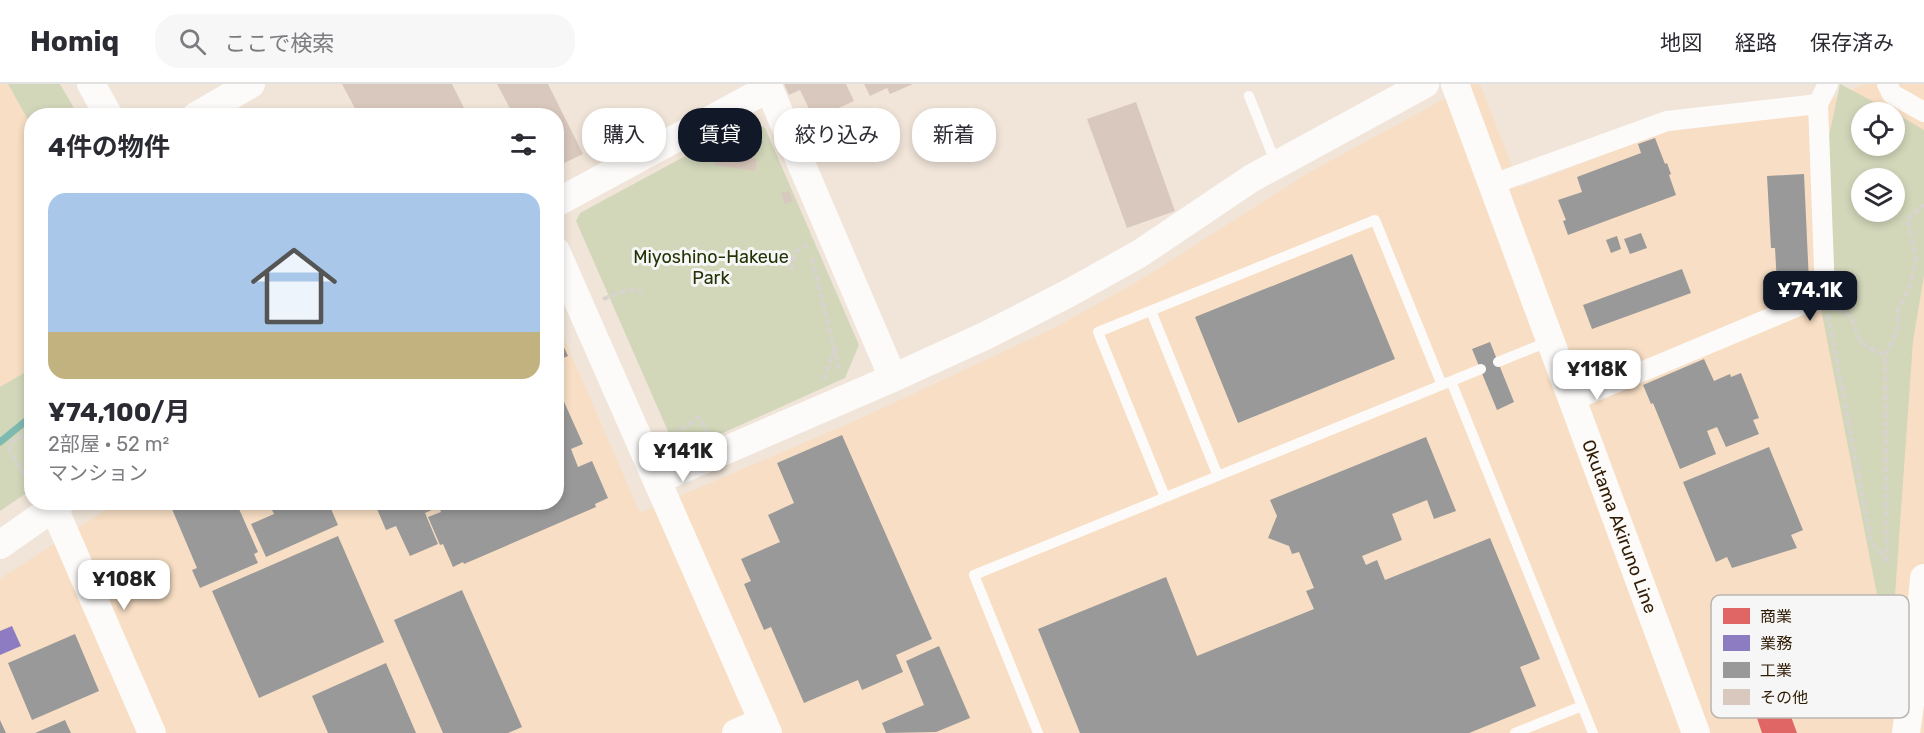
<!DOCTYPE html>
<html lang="ja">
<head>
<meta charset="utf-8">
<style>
	:root { --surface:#fff; --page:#f7f7f7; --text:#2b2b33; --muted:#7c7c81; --line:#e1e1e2; --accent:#111827 }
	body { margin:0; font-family:Rubik,"Noto Sans JP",sans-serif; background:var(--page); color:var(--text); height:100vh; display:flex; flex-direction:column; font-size:22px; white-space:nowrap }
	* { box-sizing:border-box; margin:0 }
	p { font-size:20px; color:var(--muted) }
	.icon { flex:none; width:33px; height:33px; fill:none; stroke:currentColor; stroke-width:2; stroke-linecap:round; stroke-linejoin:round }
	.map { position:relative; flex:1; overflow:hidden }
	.panel { position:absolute; left:24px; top:24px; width:540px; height:402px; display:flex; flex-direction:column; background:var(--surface); border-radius:24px; box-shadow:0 3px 9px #0003 }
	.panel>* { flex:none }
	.guide { position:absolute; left:582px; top:24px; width:570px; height:54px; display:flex; gap:12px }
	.controls { position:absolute; left:1851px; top:18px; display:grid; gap:12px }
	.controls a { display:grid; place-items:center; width:54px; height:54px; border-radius:50%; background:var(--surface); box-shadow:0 3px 9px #0003; font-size:30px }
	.price { position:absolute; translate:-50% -51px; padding:0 14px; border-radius:12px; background:#fff; color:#222; font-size:20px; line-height:39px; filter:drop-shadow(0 2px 3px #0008) }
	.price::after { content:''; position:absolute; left:50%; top:36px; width:18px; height:14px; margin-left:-9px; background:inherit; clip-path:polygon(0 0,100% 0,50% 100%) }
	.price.current { background:var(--accent); color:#fff }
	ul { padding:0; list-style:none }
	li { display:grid; align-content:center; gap:12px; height:318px; padding:0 24px }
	li span { display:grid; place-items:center; height:186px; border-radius:18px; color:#555 }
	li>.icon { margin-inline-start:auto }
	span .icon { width:108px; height:108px; fill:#fffc; stroke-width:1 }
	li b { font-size:26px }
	h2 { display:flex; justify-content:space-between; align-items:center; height:72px; padding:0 24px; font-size:26px }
	.chip { padding:0 21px; border-radius:24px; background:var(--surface); box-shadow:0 3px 9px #0003; font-size:21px; line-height:54px }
	.chip.current { background:var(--accent); color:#fff }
	header { display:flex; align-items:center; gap:36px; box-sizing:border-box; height:84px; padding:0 30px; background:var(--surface); border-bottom:2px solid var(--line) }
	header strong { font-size:28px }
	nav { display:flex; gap:33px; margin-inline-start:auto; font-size:21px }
	.search { width:420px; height:54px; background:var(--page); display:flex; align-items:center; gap:15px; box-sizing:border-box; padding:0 21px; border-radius:24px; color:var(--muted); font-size:22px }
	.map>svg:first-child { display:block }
</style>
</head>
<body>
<header>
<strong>Homiq</strong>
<div class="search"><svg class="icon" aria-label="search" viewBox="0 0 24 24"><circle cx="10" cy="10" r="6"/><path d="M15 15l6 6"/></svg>ここで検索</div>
<nav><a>地図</a><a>経路</a><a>保存済み</a></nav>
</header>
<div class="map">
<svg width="1924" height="649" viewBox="0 0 1924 649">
	<rect width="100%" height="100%" fill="#f1e5d9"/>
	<path fill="#f7dec4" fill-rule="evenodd" d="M0,0H60L78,31L32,32L31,303L0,321Z
		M1472,0H1480L1520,103L1664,48L1797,32L1864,0H1924V649H0V495L116,419L556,418L557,238L640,429L855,337L1058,242L1142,195L1308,89ZM1862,28H1894V62H1862ZM1862,94H1894V128H1862Z"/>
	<path fill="#d2d7ba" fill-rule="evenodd" d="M8,0H60L78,31L32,32L31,41Z
		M1840,0L1893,28H1862V62H1894L1895,29L1924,46V191L1913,257L1893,539L1882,536L1821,225L1836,218L1827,62ZM1862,94H1894V128H1862Z
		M750,37L765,44L859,261L845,294L692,363L674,361L576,137L580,129Z
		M31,285V406L0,427V303Z"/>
	<path fill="#e06666" d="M1866,546L1880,583L1809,609L1807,605L1784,613L1797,649H1762L1754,625L1729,634L1717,600Z"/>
	<path fill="#8e7cc3" d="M12,542L21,562L0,571V547Z"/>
	<path fill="#999" d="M1655,54L1665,80L1667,79L1671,90L1669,91L1676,111L1568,151L1563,137L1566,136L1558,116L1582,108L1577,93L1641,69L1638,60Z
		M1804,90L1809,198L1777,200L1775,164H1771L1767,92Z
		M1641,149L1647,164L1630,170L1624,155Z
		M1617,152L1621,165L1611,169L1606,156Z
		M1352,170L1395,275L1238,339L1195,233Z
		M1682,185L1691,209L1592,245L1583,221Z
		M556,246L568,272L556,277Z
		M1490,258L1514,318L1497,326L1472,265Z
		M1704,275L1714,297L1730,290L1731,293L1741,289L1759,334L1753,336L1759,350L1726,363L1717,343L1707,347L1716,370L1680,385L1653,319L1651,320L1643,301Z
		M556,300L583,360L571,365L578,383L592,377L608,414L595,420L596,423L464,480L463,478L453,483L443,460L440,461L428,433L441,428L437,418H556Z
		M842,351L932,555L896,571L903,588L862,606L858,596L804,619L771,543L764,546L744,500L751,497L741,475L780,458L768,431L794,419L777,379Z
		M1426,353L1456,427L1434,435L1427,416L1392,430L1402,456L1362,472L1366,481L1377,476L1385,496L1490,454L1540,575L1520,583L1536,622L1469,649H1080L1038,545L1166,493L1197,572L1314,525L1306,507L1314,504L1299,468L1292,470L1289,462L1268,454L1277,432L1270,416Z
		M1769,363L1803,446L1791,451L1797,464L1732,484L1727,473L1716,478L1683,398Z
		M169,418H200L203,425L219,418H236L258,468L254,470L258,479L200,504L192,486L197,484Z
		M268,418H328L338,441L266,473L251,440L274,430Z
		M374,418H431L434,425L425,429L438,460L410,472L396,442L386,446Z
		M338,452L384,558L259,614L212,507Z
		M462,506L522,643L508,649H443L394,536Z
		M75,550L99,607L32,636L8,579Z
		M939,562L970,634L936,648L886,649L882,639L924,621L906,577Z
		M386,579L416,649H328L312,612Z
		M0,636L6,649H0Z
		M65,636L71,649H35Z"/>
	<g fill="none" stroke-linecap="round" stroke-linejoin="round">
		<path stroke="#7ebab0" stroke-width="7" d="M0,358L32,332"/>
	</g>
	<path fill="#d9c8bd" d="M342,0H452L468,32H359Z
		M497,0H548L583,70L556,83V32H514Z
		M784,0H846L854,17L814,35L800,6L789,11Z
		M864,0H913L890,10L887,4L870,12Z
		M1136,18L1175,127L1127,144L1087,35Z
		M717,69L757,75L755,87L715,81Z
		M789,107L793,117L785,120L781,109Z"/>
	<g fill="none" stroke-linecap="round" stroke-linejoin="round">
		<path stroke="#d8d3cf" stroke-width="4" stroke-dasharray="6 3" stroke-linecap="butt" d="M812,174L840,289
			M791,186L795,168L808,161
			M603,215L627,206L642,207
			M1837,225L1851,233L1861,259L1885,272
			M1828,230L1871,458L1887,477
			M824,296L834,266
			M32,350L17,354L10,360V368L32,402
			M666,356L699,333L708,349
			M1887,478L1885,272L1897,248L1898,227L1911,200L1916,172L1907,135L1924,121"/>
		<path stroke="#fdfbf9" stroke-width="10" d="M1249,12L1276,80
			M1151,227L1218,392
			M1498,278L1550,257
			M1451,297L1593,649
			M1165,413L1098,248L1375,136L1442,301
			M1038,649L974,491L1481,285
			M1515,649L1582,622"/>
		<path stroke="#fdfbf9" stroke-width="20" d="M1887,0L1892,10L1924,28
			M1493,100L1667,37L1818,20
			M1572,317L1825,211L1818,20L1828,0"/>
		<g stroke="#fdfbf9" stroke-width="28">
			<path d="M91,0L109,32"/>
			<path d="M767,0L893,294"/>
			<path id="s1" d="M1455,0L1696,649"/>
			<path d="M196,32L251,0"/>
			<path d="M556,119L769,4"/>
			<path d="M556,167L768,649"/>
			<path d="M657,396L893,294L987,251L1069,209L1139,170L1252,94L1425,0"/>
			<path d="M54,424L152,649"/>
			<path d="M0,461L61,418"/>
			<path d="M736,649L763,637"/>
			<path d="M1906,649L1919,554L1924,494"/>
		</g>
	</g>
	<g text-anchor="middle" stroke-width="6" stroke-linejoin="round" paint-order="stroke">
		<g font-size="18" fill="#233305" stroke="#f6f6f6">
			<text x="711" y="179">Miyoshino-Hakeue<tspan x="711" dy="21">Park</tspan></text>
		</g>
		<g font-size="18" fill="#301c05" stroke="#f6f6f6">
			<text dy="6" stroke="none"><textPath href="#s1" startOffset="472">Okutama Akiruno Line</textPath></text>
		</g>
	</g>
	<rect x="1711" y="511" width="198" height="123" rx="9" fill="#f6f6f6" stroke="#bbb5ae" stroke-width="1.5"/>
	<rect x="1723" y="524" width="27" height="16" fill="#e06666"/>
	<rect x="1723" y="551" width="27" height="16" fill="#8e7cc3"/>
	<rect x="1723" y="578" width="27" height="16" fill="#999"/>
	<rect x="1723" y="605" width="27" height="16" fill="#d9c8bd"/>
	<g font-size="16" fill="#301c05">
		<text x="1760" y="538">商業</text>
		<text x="1760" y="565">業務</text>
		<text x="1760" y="592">工業</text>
		<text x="1760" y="619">その他</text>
	</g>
</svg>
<div class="controls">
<a><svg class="icon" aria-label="locate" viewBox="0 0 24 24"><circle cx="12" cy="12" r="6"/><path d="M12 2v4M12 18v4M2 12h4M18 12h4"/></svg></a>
<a><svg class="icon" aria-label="layers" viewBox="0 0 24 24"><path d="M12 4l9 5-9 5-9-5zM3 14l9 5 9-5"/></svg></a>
</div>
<b class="price current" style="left:1810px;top:238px">¥74.1K</b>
<b class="price" style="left:1597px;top:317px">¥118K</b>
<b class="price" style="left:683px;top:399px">¥141K</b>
<b class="price" style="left:124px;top:527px">¥108K</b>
<div class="guide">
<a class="chip">購入</a>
<a class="chip current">賃貸</a>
<a class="chip">絞り込み</a>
<a class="chip">新着</a>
</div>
<section class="panel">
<h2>4件の物件<svg class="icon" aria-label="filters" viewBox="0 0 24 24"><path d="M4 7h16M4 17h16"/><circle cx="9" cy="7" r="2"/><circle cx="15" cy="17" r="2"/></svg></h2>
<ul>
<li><span style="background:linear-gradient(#a9c7e8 75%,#c2b280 0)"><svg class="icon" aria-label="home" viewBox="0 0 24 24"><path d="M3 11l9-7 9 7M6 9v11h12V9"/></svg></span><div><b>¥74,100/月</b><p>2部屋 · 52 m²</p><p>マンション</p></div></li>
</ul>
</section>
</div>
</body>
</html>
